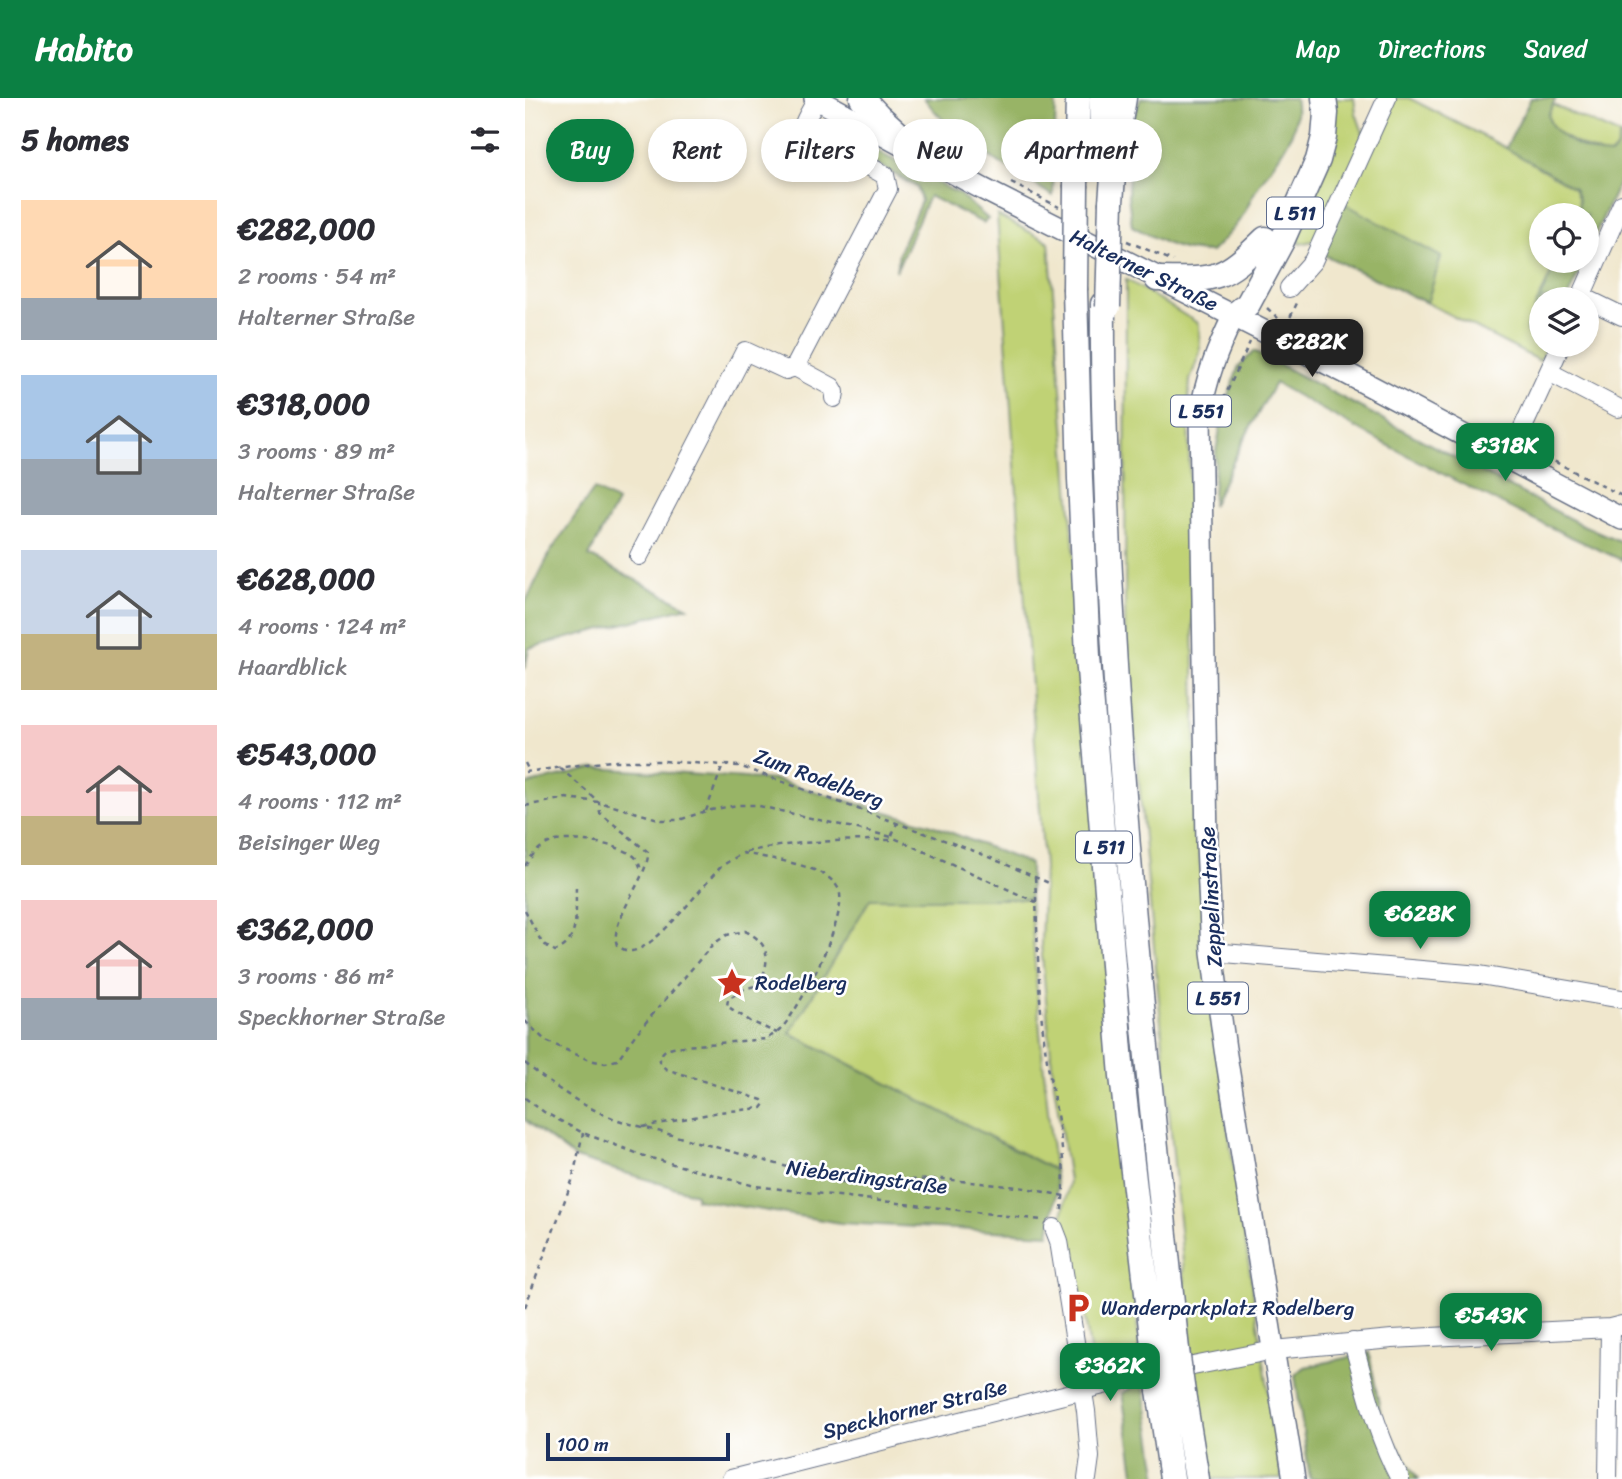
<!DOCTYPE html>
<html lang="en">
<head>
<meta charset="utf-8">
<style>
	:root { --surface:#fff; --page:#f7f7f7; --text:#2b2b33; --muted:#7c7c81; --accent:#0b8043 }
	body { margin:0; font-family:Sriracha,sans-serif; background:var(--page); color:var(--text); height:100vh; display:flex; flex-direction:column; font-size:26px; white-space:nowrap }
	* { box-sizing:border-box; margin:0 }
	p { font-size:23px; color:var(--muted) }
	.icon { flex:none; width:38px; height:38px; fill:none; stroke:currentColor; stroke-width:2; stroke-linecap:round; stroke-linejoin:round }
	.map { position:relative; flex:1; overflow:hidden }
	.panel { display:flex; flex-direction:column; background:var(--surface); width:525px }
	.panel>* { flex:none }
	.guide { position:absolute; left:21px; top:21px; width:665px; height:63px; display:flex; gap:14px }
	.controls { position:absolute; left:1004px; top:105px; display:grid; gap:14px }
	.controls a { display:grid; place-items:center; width:70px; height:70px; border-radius:50%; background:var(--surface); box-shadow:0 4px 10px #0003; font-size:35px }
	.scale { position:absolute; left:21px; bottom:18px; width:184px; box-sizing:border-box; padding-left:7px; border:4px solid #1b2f5e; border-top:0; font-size:19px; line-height:24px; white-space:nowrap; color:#1b2f5e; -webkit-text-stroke:5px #fff; paint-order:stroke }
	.price { position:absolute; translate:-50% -60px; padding:0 16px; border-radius:14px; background:var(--accent); color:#fff; font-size:23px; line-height:46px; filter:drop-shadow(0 2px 4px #0008) }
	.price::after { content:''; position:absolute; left:50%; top:42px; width:21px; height:16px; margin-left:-10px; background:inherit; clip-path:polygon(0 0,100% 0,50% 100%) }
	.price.selected { background:#222; color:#fff }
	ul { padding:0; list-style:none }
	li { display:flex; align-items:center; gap:21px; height:175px; padding:0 21px }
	li span { display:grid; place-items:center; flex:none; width:196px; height:140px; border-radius:0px; color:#555 }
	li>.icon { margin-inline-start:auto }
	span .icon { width:84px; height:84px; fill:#fffc; stroke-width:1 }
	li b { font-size:30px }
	h2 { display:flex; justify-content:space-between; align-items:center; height:84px; padding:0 21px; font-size:30px }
	.chip { padding:0 24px; border-radius:32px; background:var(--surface); box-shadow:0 4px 10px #0003; font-size:24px; line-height:63px }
	.chip.selected { background:var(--accent); color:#fff }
	header { display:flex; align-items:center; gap:42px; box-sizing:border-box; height:98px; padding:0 35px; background:var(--accent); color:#fff }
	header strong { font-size:33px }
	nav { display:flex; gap:38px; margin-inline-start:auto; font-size:24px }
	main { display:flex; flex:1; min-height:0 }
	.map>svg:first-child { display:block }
</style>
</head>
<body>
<header>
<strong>Habito</strong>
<nav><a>Map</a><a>Directions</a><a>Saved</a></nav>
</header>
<main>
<section class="panel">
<h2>5 homes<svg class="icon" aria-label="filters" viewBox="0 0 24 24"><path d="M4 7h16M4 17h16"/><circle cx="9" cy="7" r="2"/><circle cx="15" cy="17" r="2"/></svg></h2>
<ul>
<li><span style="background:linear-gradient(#ffd9b3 70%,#9aa5b1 0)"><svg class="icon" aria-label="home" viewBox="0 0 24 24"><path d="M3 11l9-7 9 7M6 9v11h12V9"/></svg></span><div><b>€282,000</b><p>2 rooms · 54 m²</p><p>Halterner Straße</p></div></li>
<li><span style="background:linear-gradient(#a9c7e8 60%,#9aa5b1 0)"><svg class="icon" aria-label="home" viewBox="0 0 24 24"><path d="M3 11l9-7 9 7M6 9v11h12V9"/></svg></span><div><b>€318,000</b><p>3 rooms · 89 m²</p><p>Halterner Straße</p></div></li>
<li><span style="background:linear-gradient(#c9d6e8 60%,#c2b280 0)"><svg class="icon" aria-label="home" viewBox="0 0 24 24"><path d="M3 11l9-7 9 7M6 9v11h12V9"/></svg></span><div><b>€628,000</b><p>4 rooms · 124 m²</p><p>Haardblick</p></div></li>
<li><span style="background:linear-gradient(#f6c9c9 65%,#c2b280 0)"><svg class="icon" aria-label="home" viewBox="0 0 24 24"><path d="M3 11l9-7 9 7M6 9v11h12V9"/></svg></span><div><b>€543,000</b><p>4 rooms · 112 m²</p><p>Beisinger Weg</p></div></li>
<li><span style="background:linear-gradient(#f6c9c9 70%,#9aa5b1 0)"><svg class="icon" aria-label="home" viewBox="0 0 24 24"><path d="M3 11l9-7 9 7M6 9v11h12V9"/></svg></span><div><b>€362,000</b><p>3 rooms · 86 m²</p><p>Speckhorner Straße</p></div></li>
</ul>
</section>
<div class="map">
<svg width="1097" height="1381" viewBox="0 0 1097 1381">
	<rect width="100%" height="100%" fill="#fff"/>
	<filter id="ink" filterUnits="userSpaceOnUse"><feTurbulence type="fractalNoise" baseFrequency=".0143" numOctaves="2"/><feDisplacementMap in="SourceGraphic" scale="14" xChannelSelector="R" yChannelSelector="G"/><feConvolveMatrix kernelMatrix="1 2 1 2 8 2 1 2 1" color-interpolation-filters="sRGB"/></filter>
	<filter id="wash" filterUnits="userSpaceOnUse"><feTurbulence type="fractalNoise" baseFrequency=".00686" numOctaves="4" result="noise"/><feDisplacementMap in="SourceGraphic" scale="28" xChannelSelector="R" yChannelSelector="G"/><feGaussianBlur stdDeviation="1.57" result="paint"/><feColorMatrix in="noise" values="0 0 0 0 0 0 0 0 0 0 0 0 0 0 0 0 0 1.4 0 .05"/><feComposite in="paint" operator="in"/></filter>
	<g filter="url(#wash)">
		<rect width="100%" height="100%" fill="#f0e7cd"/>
		<path fill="#c0d275" stroke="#6e806a" stroke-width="2" d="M806,0H829L831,15L838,35L867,0H884L981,50L1049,90L1054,102L1053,117H1017V163H1032L1002,227L1001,233L1013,244L1017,243V247H1022L1015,263L902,205L915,159L791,142L775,146L772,139Z
			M1028,7L1095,37L1091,51L1085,57H1078C1062,50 1007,32 1028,7Z
			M472,117L524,144L616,1271L570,1283L549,1151H540L535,1129L544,1083L528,979L516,846L519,769Z
			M601,181L674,226L675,254L665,282L663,311L673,743L701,1018L757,1381H687L668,1273L600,533Z
			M345,801H505L515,934L529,1072L265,935Z"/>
		<path fill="#98b466" stroke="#5a7262" stroke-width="2" d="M399,0H531L528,98C483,69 431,44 399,0Z
			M616,0H770C778,37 748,63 731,92C726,100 723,109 718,117C709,131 698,142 686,154C652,154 636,143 607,128L603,98L606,25Z
			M1006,0H1031L1023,17C1026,38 1066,57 1086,57L1091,51L1095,37L1097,38V78L1062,154V117H1053L1054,102L1049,90L981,50Z
			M301,27L434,96L463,121L458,125L404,98L371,173L374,154L396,103L392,89C363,74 324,44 291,45L289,37L292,29Z
			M819,105L916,159L902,205L797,156Z
			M1032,163H1059L1042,201H1017V243H1009L1001,233L1002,227Z
			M729,253L1053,425L1097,444V462C978,410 863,349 750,285L719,341L687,408L691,353L698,315L713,270Z
			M69,391L92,404L64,458L163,509L4,550L0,571V505L26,453Z
			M70,670L250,682L407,727L505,766V801H345L265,935L529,1072L532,1090L524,1136L315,1125L171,1101V1096L50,1060L0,1022V687Z
			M844,1255L857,1322L893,1381H785L770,1277L780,1269Z
			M618,1284L633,1381H610L597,1295Z"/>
	</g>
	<g filter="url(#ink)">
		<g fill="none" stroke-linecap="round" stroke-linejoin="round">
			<g stroke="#666f85" stroke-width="20">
				<path id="minor" d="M764,190L788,163L862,0
					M1056,198L1097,218
					M1055,201L1097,106
					M270,269L307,289L310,294L309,300
					M1024,274L1093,310
					M983,362L1036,247
					M114,458L220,253L261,272L270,269L363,91L360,77C346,70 332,60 317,57C302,55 291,61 278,50C272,31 283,18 292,1
					M687,854L955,877L1097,901
					M529,1130L534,1143L561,1313L565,1359L562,1381
					M828,1244C841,1291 852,1338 875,1381
					M206,1381L602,1281L749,1252L867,1241L1085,1230L1097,1227
					M1083,1381L1085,1230"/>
			</g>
			<g stroke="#666f85" stroke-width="24">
				<path id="major" d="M290,0L458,91L819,274L1097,421
					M709,217C692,252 681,280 675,318L682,746L687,854L700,951L769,1381"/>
			</g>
			<g stroke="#666f85" stroke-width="27">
				<path id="highway" d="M337,0L353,17L400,60
					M292,1L293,0
					M577,58V0
					M551,87L553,0
					M586,104L590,53L599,0
					M632,181C692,182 697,183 740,141
					M550,192L555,381L563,559L597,978L629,1256
					M578,206C577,289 581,372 584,455C596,722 624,986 652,1252
					M709,217L723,206L757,143L793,62L799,39L801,15L799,0
					M657,1288L672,1381
					M634,1292L647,1381"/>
			</g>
			<path stroke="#666f85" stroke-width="2.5" stroke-dasharray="5 5" stroke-linecap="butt" d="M486,85L534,109
				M602,143L648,163
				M742,210L755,222
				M761,228L772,205L771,202
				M694,311L725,244
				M960,328L979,338
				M1003,350L1097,398
				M0,665L4,673
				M35,670L74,704L75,715L123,754C125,777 83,824 92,847C97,851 101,853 107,853C132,850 176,789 195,770C201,764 210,760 218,755C243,761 300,766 313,790C327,813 273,914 255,932C251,936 245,938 241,941L148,949C139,951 134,956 135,966L141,971L237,1002L240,1006L237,1010L194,1014L118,1029L317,1084L418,1081L501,1090L539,1098
				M0,674L86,663H138L214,668L452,754L524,785
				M0,708L41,700L74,704L137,722H154L181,713L212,707H230L367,739L511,804
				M181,713L198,667
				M221,754C269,743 316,742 365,742L372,725
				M0,768C6,758 13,750 24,745C41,737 96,746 110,759C114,764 115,769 117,774
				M510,779C513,833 512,888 519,941C526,999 546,1057 536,1117
				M0,812L17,845L30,853C56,845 50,811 51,789
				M0,923L21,943L64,962L80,965L92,962L110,937L188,846L202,837L220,833C245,845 246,862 234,887L219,891L203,901L202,908L225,923L252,935
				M0,965C36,995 72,1019 118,1029
				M0,1000L19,1014L58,1035L122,1059L230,1088L517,1122
				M0,1209L47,1083L58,1035"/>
			<use href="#minor" stroke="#fff" stroke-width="18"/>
			<use href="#major" stroke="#fff" stroke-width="21"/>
			<use href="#highway" stroke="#fff" stroke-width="24"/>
			<g stroke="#666f85" stroke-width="27" stroke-linecap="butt">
				<path id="highway-bridge" d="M550,192L551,87
					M583,209L586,104
					M652,1252L657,1288
					M629,1256L634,1292"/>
			</g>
			<use href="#highway-bridge" stroke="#fff" stroke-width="24"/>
		</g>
	</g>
	<defs>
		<g id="sight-bare" transform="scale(2.415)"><path d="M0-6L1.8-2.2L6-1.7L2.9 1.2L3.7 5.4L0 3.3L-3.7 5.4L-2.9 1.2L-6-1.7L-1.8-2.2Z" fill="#c8321e" stroke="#fff" stroke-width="2.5" paint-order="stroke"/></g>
		<g id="parking-bare" transform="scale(2.415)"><path d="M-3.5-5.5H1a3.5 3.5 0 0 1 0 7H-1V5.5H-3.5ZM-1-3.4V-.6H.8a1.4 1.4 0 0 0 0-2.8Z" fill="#c8321e" stroke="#fff" stroke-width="2.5" paint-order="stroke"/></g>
	</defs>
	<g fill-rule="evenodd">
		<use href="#sight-bare" x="207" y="885"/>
		<use href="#parking-bare" x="553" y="1210"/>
	</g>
	<g text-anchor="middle" stroke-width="5" stroke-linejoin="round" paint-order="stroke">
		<g fill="#fff" stroke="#5f6d8e" stroke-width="2">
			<rect x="742" y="99.5" width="56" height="31" rx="5"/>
			<rect x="646" y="297.5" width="60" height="31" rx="5"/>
			<rect x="551" y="733.5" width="56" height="31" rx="5"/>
			<rect x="663" y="884.5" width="60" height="31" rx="5"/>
		</g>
		<g font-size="19" font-weight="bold" fill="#1b2f5e">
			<text x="770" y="122">L 511</text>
			<text x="676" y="320">L 551</text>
			<text x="579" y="756">L 511</text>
			<text x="693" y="907">L 551</text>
		</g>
		<g font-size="21" fill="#1b2f5e" stroke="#fff">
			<text transform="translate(619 172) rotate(26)" y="7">Halterner Straße</text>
			<text transform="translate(294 680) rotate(20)" y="7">Zum Rodelberg</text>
			<text transform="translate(686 799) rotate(-93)" y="7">Zeppelinstraße</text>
			<text transform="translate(342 1079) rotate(7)" y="7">Nieberdingstraße</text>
			<text transform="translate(390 1311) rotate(-14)" y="7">Speckhorner Straße</text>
		</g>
		<g font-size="21" fill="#1b2f5e" stroke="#fff" text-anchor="start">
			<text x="230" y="892">Rodelberg</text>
			<text x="576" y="1217">Wanderparkplatz Rodelberg</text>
		</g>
	</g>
</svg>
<div class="controls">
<a><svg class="icon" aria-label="locate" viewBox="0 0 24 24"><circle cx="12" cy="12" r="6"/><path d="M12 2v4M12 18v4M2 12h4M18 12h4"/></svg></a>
<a><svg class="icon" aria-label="layers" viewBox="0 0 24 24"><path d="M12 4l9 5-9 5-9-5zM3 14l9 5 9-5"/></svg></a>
</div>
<div class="scale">100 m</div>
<b class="price selected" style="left:787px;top:281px">€282K</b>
<b class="price" style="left:980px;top:385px">€318K</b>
<b class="price" style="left:895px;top:853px">€628K</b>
<b class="price" style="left:966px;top:1255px">€543K</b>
<b class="price" style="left:585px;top:1305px">€362K</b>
<div class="guide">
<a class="chip selected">Buy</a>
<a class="chip">Rent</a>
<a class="chip">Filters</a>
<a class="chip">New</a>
<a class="chip">Apartment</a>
</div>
</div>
</main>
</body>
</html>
